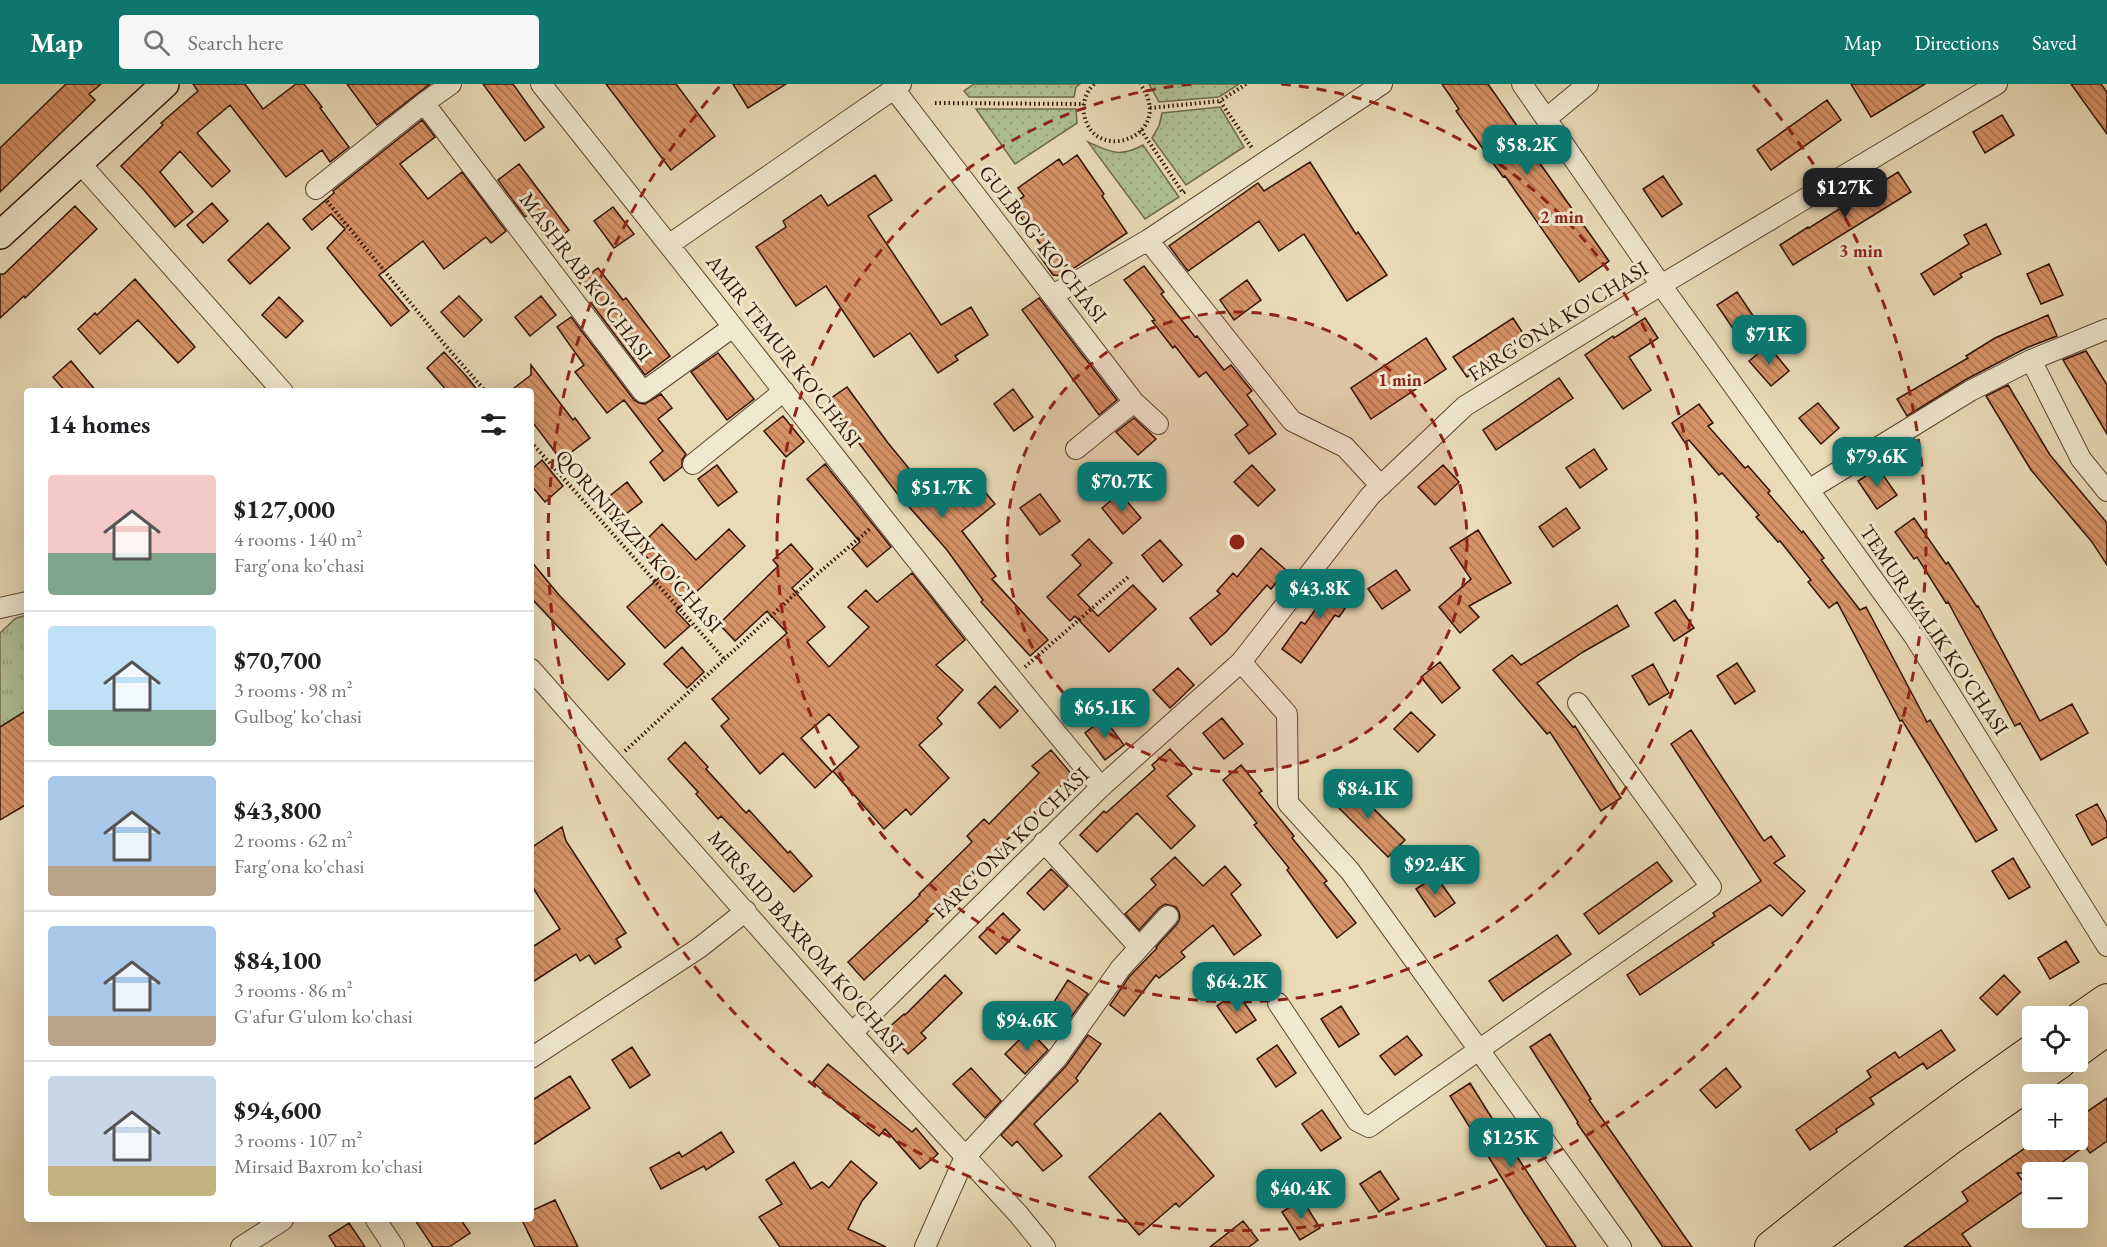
<!DOCTYPE html>
<html lang="en">
<head>
<meta charset="utf-8">
<style>
	:root { --surface:#fff; --page:#f6f6f6; --text:#202124; --muted:#757577; --line:#e0e0e0; --accent:#0f766e }
	body { margin:0; font-family:"EB Garamond",serif; background:var(--page); color:var(--text); height:100vh; display:flex; flex-direction:column; font-size:22px; white-space:nowrap }
	* { box-sizing:border-box; margin:0 }
	p { font-size:20px; color:var(--muted) }
	.icon { flex:none; width:33px; height:33px; fill:none; stroke:currentColor; stroke-width:2; stroke-linecap:round; stroke-linejoin:round }
	.map { position:relative; flex:1; overflow:hidden }
	.side { position:absolute; left:24px; top:304px; width:510px; height:834px; display:flex; flex-direction:column; background:var(--surface); border-radius:6px; box-shadow:0 6px 24px #0002 }
	.side>* { flex:none }
	.controls { position:absolute; left:2022px; top:922px; display:grid; gap:12px }
	.controls a { display:grid; place-items:center; width:66px; height:66px; border-radius:6px; background:var(--surface); box-shadow:0 6px 24px #0002; font-size:30px }
	.price { position:absolute; translate:-50% -51px; padding:0 14px; border-radius:12px; background:var(--accent); color:#fff; font-size:20px; line-height:39px; filter:drop-shadow(0 2px 3px #0008) }
	.price::after { content:''; position:absolute; left:50%; top:36px; width:18px; height:14px; margin-left:-9px; background:inherit; clip-path:polygon(0 0,100% 0,50% 100%) }
	.price.selected { background:#222; color:#fff }
	ul { padding:0; list-style:none }
	li { display:flex; align-items:center; gap:18px; height:150px; padding:0 24px }
	li+li { border-top:2px solid var(--line) }
	li span { display:grid; place-items:center; flex:none; width:168px; height:120px; border-radius:6px; color:#555 }
	li>.icon { margin-inline-start:auto }
	span .icon { width:72px; height:72px; fill:#fffc; stroke-width:1 }
	li b { font-size:26px }
	h2 { display:flex; justify-content:space-between; align-items:center; height:72px; padding:0 24px; font-size:26px }
	header { display:flex; align-items:center; gap:36px; box-sizing:border-box; height:84px; padding:0 30px; background:var(--accent); color:#fff }
	header strong { font-size:28px }
	nav { display:flex; gap:33px; margin-inline-start:auto; font-size:21px }
	.search { width:420px; height:54px; background:var(--page); display:flex; align-items:center; gap:15px; box-sizing:border-box; padding:0 21px; border-radius:6px; color:var(--muted); font-size:22px }
	.map>svg:first-child { display:block }
</style>
</head>
<body>
<header>
<strong>Map</strong>
<div class="search"><svg class="icon" aria-label="search" viewBox="0 0 24 24"><circle cx="10" cy="10" r="6"/><path d="M15 15l6 6"/></svg>Search here</div>
<nav><a>Map</a><a>Directions</a><a>Saved</a></nav>
</header>
<div class="map">
<svg width="2107" height="1163" viewBox="0 0 2107 1163">
	<defs>
		<pattern id="grass-dots" width="8" height="8" patternUnits="userSpaceOnUse" patternTransform="scale(1.5)"><rect width="8" height="8" fill="#b0c193"/><path d="M2 2h.1M6 6h.1" fill="none" stroke="#98a57d" stroke-width="1.8" stroke-linecap="round"/></pattern>
		<pattern id="park-tufts" width="24" height="20" patternUnits="userSpaceOnUse" patternTransform="scale(1.5)"><rect width="24" height="20" fill="#b0c193"/><path d="M3 7l-1-3M5 7V3M7 7l1-3M15 17l-1-3M17 17v-4M19 17l1-3" fill="none" stroke="#98a57d"/></pattern>
		<pattern id="building-back-hatch" width="6" height="6" patternUnits="userSpaceOnUse" patternTransform="scale(1.5)"><rect width="6" height="6" fill="#d79368"/><path d="M-1 5l2 2M0 0l6 6M5-1l2 2" fill="none" stroke="#af7754"/></pattern>
	</defs>
	<rect width="100%" height="100%" fill="#e9dbb6"/>
	<filter id="stains"><feTurbulence type="fractalNoise" baseFrequency=".00333" numOctaves="4"/><feColorMatrix values="0 0 0 0 .2 0 0 0 0 .09 0 0 0 0 .02 0 0 0 .5 -.17"/></filter>
	<radialGradient id="worn" r=".72"><stop offset=".6" stop-color="#630" stop-opacity="0"/><stop offset="1" stop-color="#630" stop-opacity=".3"/></radialGradient>
	<path fill="url(#grass-dots)" stroke="#706a4c" stroke-width="1.5" d="M974,0H1080L1076,3L1074,13H969L964,7Z
		M1149,0H1239L1219,13L1159,18Z
		M1220,23L1244,63L1186,101L1152,54L1159,42L1162,29Z
		M976,25H1076L1077,39L1015,80Z
		M1088,58C1110,68 1120,74 1143,61L1179,113L1145,135Z"/>
	<path fill="url(#park-tufts)" stroke="#706a4c" stroke-width="1.5" d="M27,531V698L0,654V549L16,534Z"/>
	<path fill="url(#building-back-hatch)" stroke="#311306" stroke-width="1.5" d="M66,0H101L89,10L95,16L0,108V64Z
		M193,0H245L263,25L296,0H304L322,23L320,24L349,63L330,78L322,66L286,93L230,21L197,49L230,87L212,103L180,67L160,88L193,128L175,143L144,106L121,82L163,41L161,39L198,7Z
		M347,0H430L377,41Z
		M483,0H513L544,43L525,57Z
		M606,0H676L715,52L671,86Z
		M733,0H786L748,24Z
		M1442,0H1488L1536,69L1534,71L1609,177L1579,198L1505,92L1503,93L1456,27L1459,25Z
		M1851,0H1925L1871,33Z
		M2071,0H2101L2107,8V50Z
		M1827,16L1841,36L1771,86L1757,66Z
		M2002,31L2014,51L1985,69L1973,48Z
		M422,36L435,53L400,80L428,115L462,88L506,147L491,159L486,153L444,185L423,157L379,191L409,227L391,242L327,164L345,145L331,130L312,146L303,135L334,109L333,107Z
		M1077,71L1104,110L1102,112L1127,149L1062,192L1053,191L1037,168L1043,164L1012,121L1024,112L1018,104L1059,75L1063,81Z
		M1310,78L1356,150L1358,148L1387,191L1347,217L1304,150L1279,167L1259,137L1188,187L1169,162L1258,99L1264,107Z
		M519,80L569,146L550,160L528,131L525,133L498,96Z
		M1898,88L1911,108L1793,181L1780,161L1808,143L1809,144Z
		M875,91L892,116L868,132L941,241L971,223L988,251L955,272L958,276L938,289L910,249L874,273L826,202L796,222L756,163L786,143L783,137L821,111L828,122Z
		M1663,92L1682,120L1662,133L1643,105Z
		M212,119L228,137L203,159L187,141Z
		M75,122L97,145L25,214L24,212L0,234V190H4Z
		M613,123L634,150L614,164L594,137Z
		M268,139L290,164L250,200L228,176Z
		M1986,140L2001,170L1960,190L1962,193L1934,211L1921,190L1969,160L1964,151Z
		M2049,180L2063,211L2041,220L2027,190Z
		M1144,182L1164,208L1161,210L1195,253L1197,252L1224,286L1231,281L1252,307L1247,311L1276,350L1249,370L1235,351L1248,341L1206,288L1199,293L1175,262L1173,264L1152,237L1155,236L1124,196Z
		M598,184L623,216L626,214L670,272L645,291L591,219L594,217L579,198Z
		M135,195L195,263L178,279L138,236L100,270L78,245L95,229L97,231Z
		M1247,196L1261,216L1234,236L1220,216Z
		M1737,208L1756,236L1736,249L1717,221Z
		M459,212L482,236L464,253L441,228Z
		M541,212L556,231L530,252L515,233Z
		M279,213L303,237L286,254L262,231Z
		M1039,214L1117,316L1099,331L1022,226Z
		M2048,231L2057,252L2026,264L1965,296L1907,332L1897,315L1968,274L1966,272L1995,254Z
		M571,233L634,316L639,319L645,320L661,310L672,324L658,335L686,370L682,376V383L664,397L650,378L663,367L624,316L607,329L575,288L584,281L557,243Z
		M1513,234L1526,254L1467,293L1453,273Z
		M1645,234L1658,254L1629,273L1651,306L1623,325L1585,271L1613,252L1614,254Z
		M1426,254L1446,285L1371,335L1351,304Z
		M1768,261L1789,287L1771,302L1749,277Z
		M2086,267L2107,301V350L2063,276Z
		M444,268L467,293L479,308H448L427,284Z
		M718,269L754,315L727,336L691,288Z
		M71,277L97,308H66L53,293Z
		M531,281L573,336L575,334L590,354L561,376L531,336V308H509L531,291Z
		M1559,294L1573,314L1496,366L1483,346Z
		M2008,301L2050,371L2107,439V481L2092,458L2031,386L1986,312Z
		M847,303L888,359L911,387L910,388L940,421L973,394L995,420L962,447L996,492L992,495L1048,556L1030,572L981,518L983,516L947,466L896,408L827,317Z
		M1013,305L1033,333L1014,347L994,320Z
		M1818,319L1839,344L1821,360L1799,334Z
		M1699,320L1713,339L1708,342L1745,384L1748,382L1770,407L1768,409L1802,449L1803,447L1824,474L1821,476L1860,526L1866,523L1927,638L1930,636L1997,746L1976,758L1927,677L1902,636L1900,637L1837,518L1829,524L1808,498L1811,496L1780,457L1778,458L1756,433L1759,431L1722,389L1719,391L1689,356L1685,359L1672,339Z
		M783,332L804,358L786,373L764,347Z
		M1134,334L1156,355L1138,371L1116,348Z
		M1594,365L1607,385L1580,404L1566,384Z
		M542,376L563,402L545,418L531,401V386Z
		M825,380L891,463L867,483L852,465L860,458L807,395Z
		M717,381L737,408L718,422L698,395Z
		M1252,381L1275,406L1258,422L1234,398Z
		M1443,381L1459,398L1435,421L1418,403Z
		M1878,384L1897,411L1877,425L1858,397Z
		M627,398L642,418L615,438L601,419Z
		M1120,409L1141,434L1123,450L1102,424Z
		M1040,410L1060,437L1040,451L1020,424Z
		M1566,424L1580,444L1553,463L1539,443Z
		M1914,434L1946,480L1948,478L1977,523L1978,522L2040,637L2072,620L2088,649L2041,676L2020,639L2015,642L1948,518L1946,519L1917,473L1914,475L1895,448Z
		M662,440L696,476L729,445L745,462L676,527L690,542L665,564L627,523L663,490L638,464Z
		M1478,446L1511,499L1469,522L1479,533L1460,549L1439,523L1471,495L1450,464Z
		M1089,455L1112,479L1078,511L1098,532L1133,501L1156,525L1109,568L1075,532L1070,537L1047,513L1081,481L1072,471Z
		M1160,456L1182,481L1163,498L1142,471Z
		M791,460L813,485L792,504L825,543L807,558L829,583L869,543L848,523L866,506L877,518L912,489L965,556L936,581L963,606L937,634L942,640L919,661L949,694L911,731L906,725L884,745L833,687L859,663L829,630L801,654L832,688L815,704L783,669L760,690L721,642L729,635L712,615L787,549L767,527L735,557L719,540L778,482L773,476Z
		M1261,464L1286,486L1271,505L1267,501L1226,548L1211,561L1190,534L1220,510L1217,507L1233,489L1237,493Z
		M531,477L559,511L625,580L608,596L531,514Z
		M1396,486L1410,506L1382,525L1368,505Z
		M1339,492L1358,506L1339,533L1335,531L1301,579L1282,565L1301,538L1305,540Z
		M1675,516L1694,544L1674,557L1655,529Z
		M1617,521L1629,542L1583,568L1537,599L1573,643L1575,642L1621,714L1601,727L1550,648L1547,650L1493,586L1512,571L1521,581Z
		M682,563L704,588L687,604L664,580Z
		M1440,578L1460,604L1442,619L1421,593Z
		M1737,579L1755,607L1735,620L1717,592Z
		M1653,580L1669,609L1649,621L1632,592Z
		M1178,584L1194,601L1170,624L1153,606Z
		M995,602L1018,627L1000,644L978,619Z
		M27,626V720L0,736V643Z
		M1411,628L1435,651L1418,668L1394,645Z
		M1104,634L1124,661L1105,676L1085,649Z
		M1222,634L1243,660L1224,675L1203,649Z
		M1691,646L1764,757L1771,752L1785,772L1774,779L1805,807L1782,832L1770,821L1712,859L1714,861L1640,911L1627,891L1715,832L1713,829L1761,797L1671,660Z
		M685,658L708,683L706,685L746,729L749,726L788,769L790,767L812,792L794,808L721,732L718,735L696,710L698,708L668,675Z
		M1170,665L1192,690L1167,712L1195,742L1171,765L1137,729L1097,768L1080,751L1104,727L1106,729L1155,685L1152,681Z
		M1051,666L1073,692L1043,717L1044,718L1006,757L1008,759L991,776L989,775L959,803L960,805L926,836L928,837L864,896L848,878L920,811L919,810L972,758L967,752L984,735L989,740L1039,689L1032,682Z
		M1241,681L1262,707L1259,709L1294,752L1292,754L1327,797L1324,799L1356,839L1337,854L1287,786L1289,784L1254,741L1257,739L1223,696Z
		M1347,698L1405,756L1388,773L1330,715Z
		M2097,720L2107,738V753L2092,761L2076,731Z
		M562,743L566,757L626,849L616,855L621,863L595,880L589,871L580,877L576,870L531,899V864L560,845L531,801V764Z
		M1175,773L1203,802L1225,782L1241,801L1231,810L1261,851L1234,871L1213,841L1181,868L1185,873L1159,894L1156,891L1124,932L1110,921L1129,893L1157,864L1156,863L1177,840L1180,834L1179,828L1176,823L1165,820L1159,824L1139,846L1125,830L1156,801L1151,795Z
		M2013,774L2030,803L2009,815L1992,787Z
		M1657,778L1672,797L1599,850L1584,830Z
		M1051,785L1068,802L1044,826L1027,809Z
		M1436,792L1455,819L1435,833L1416,805Z
		M1003,829L1020,846L996,870L979,853Z
		M1557,851L1571,870L1503,917L1489,897Z
		M2066,857L2079,878L2050,895L2038,874Z
		M945,891L962,909L921,949L926,954L908,970L886,946L904,930L905,931Z
		M2004,891L2020,908L1997,931L1980,914Z
		M1068,896L1088,910L1068,937L1050,924Z
		M1237,908L1256,936L1236,949L1217,922Z
		M1341,922L1359,950L1339,963L1321,935Z
		M1029,946L1048,966L1025,990L1005,970Z
		M1941,946L1955,966L1927,985L1923,979L1870,1014L1874,1020L1836,1045L1837,1048L1810,1066L1796,1046L1871,993L1867,987L1895,968L1899,974Z
		M1550,950L1591,1015L1589,1016L1692,1163H1663L1577,1039L1578,1038L1530,963Z
		M1088,951L1101,960L1076,994L1078,997L1034,1040L1062,1072L1043,1087L1017,1057L1012,1062L1001,1051L1066,982Z
		M1407,952L1422,971L1395,991L1380,972Z
		M1277,961L1296,989L1276,1003L1257,975Z
		M632,963L650,991L630,1004L612,976Z
		M828,980L912,1048L916,1044L938,1070L920,1085L885,1045L879,1052L838,1020L813,998Z
		M971,984L1001,1017L985,1034L953,1000Z
		M1726,984L1741,1003L1716,1024L1700,1006Z
		M570,992L590,1024L531,1062V1017Z
		M1470,999L1488,1028L1576,1163H1547L1524,1129L1450,1012Z
		M2107,1014V1057L2090,1069L2085,1062L2047,1089H2017L2028,1104L1962,1150L1971,1163H1904L1968,1117L1962,1108L2025,1064L2024,1062L2033,1056H2078V1034Z
		M1322,1026L1341,1054L1321,1067L1302,1040Z
		M1160,1029L1214,1092L1179,1123L1176,1119L1139,1151L1089,1093Z
		M721,1048L734,1068L706,1086L704,1082L661,1105L650,1084L679,1068L682,1073Z
		M851,1077L877,1099L862,1117L848,1145L886,1163H780L759,1133L782,1120L766,1096L794,1078L811,1105L822,1098L829,1104Z
		M1380,1087L1399,1115L1379,1128L1360,1100Z
		M1302,1115L1320,1144L1300,1156L1282,1128Z
		M555,1116L578,1163H535L522,1136H531V1127Z
		M415,1136H461L470,1149L449,1163H433Z
		M1243,1137L1258,1156L1249,1163H1210Z
		M349,1139L365,1163H336L329,1152Z"/>
	<g fill="none" stroke-linecap="round" stroke-linejoin="round">
		<g stroke="#5f4532" stroke-width="22">
			<path id="street" d="M541,0C729,234 909,473 1101,703
				M1522,0L1661,201L1914,552L2107,862
				M894,5L1134,318L1158,340
				M424,19L643,308L733,243
				M1547,34L1588,0
				M79,78L283,308
				M316,105L424,19L451,0
				M1148,156L1292,337L1345,363L1381,402
				M670,160L901,0
				M1053,211L1148,156L1382,0
				M2031,276L2081,375L2107,407
				M1076,365L1134,318
				M693,380L784,307
				M1810,405L1970,307L2031,276L2107,245
				M0,524L27,518
				M1241,578L1287,630L1288,719L1350,787L1621,1163
				M531,585L852,949L1019,1131L1045,1163
				M1044,758L1139,863
				M1278,919L1357,1037L1369,1043L1711,803L1578,619
				M852,949L1101,703L1241,578L1370,412L1465,322L1661,201L1997,0
				M531,974L699,864L746,827
				M376,1136L394,1163
				M241,1163L283,1136
				M925,1163L965,1073L1057,974L1120,885L1168,832"/>
		</g>
		<g stroke="#311306" stroke-width="30">
			<path id="secondary" d="M0,151L165,0"/>
		</g>
		<g stroke="#311306" stroke-width="34">
			<path id="primary" d="M2078,936L2107,916
				M2078,966L2107,945
				M1771,1163C1856,1094 1943,1029 2032,967
				M1806,1163L1952,1053L2060,978"/>
		</g>
		<path stroke="#311306" stroke-width="4" stroke-dasharray="1.5 3" stroke-linecap="butt" d="M1094,0C1086,8 1082,19 1084,30C1094,83 1178,51 1140,0
			M1246,0L1220,17L1252,64L1250,65
			M935,19L1084,20
			M1150,24L1220,17
			M1141,46L1183,109L1186,107
			M327,117L445,261L486,308
			M531,358L725,576
			M1025,583L1128,493
			M625,667L808,498L871,444"/>
		<use href="#street" stroke="#f1e8d0" stroke-width="20"/>
		<use href="#secondary" stroke="#f1e8d0" stroke-width="27"/>
		<use href="#primary" stroke="#e9dbb6" stroke-width="32"/>
	</g>
	<circle cx="1237" cy="458" r="230" fill="#8f2418" fill-opacity=".12"/>
	<g fill="none" stroke="#8f2418" stroke-width="3" stroke-dasharray="10 8">
		<circle cx="1237" cy="458" r="230"/>
		<path d="M1281 0A460 460 0 1 1 1193 0"/>
		<path d="M1753 1A689 689 0 1 1 721 1"/>
	</g>
	<g text-anchor="middle" stroke-width="6" stroke-linejoin="round" paint-order="stroke">
		<g font-size="21" fill="#311306" stroke="#f1e8d0">
			<text transform="translate(1043 160) rotate(52)" y="7">GULBOG' KO'CHASI</text>
			<text transform="translate(586 193) rotate(53)" y="7">MASHRAB KO'CHASI</text>
			<text transform="translate(1558 237) rotate(-32)" y="7">FARG'ONA KO'CHASI</text>
			<text transform="translate(784 267) rotate(52)" y="7">AMIR TEMUR KO'CHASI</text>
			<text transform="translate(639 457) rotate(48)" y="7">QORINIYAZIY KO'CHASI</text>
			<text transform="translate(1934 546) rotate(56)" y="7">TEMUR MALIK KO'CHASI</text>
			<text transform="translate(1011 759) rotate(-44)" y="7">FARG'ONA KO'CHASI</text>
			<text transform="translate(806 858) rotate(49)" y="7">MIRSAID BAXROM KO'CHASI</text>
		</g>
	</g>
	<circle cx="1237" cy="458" r="9" fill="#8f2418" stroke="#f1e8d0" stroke-width="3"/>
	<g font-size="18" text-anchor="middle" font-weight="bold" fill="#8f2418" stroke="#f1e8d0" stroke-width="6" stroke-linejoin="round" paint-order="stroke">
		<text x="1562" y="139">2 min</text>
		<text x="1861" y="173">3 min</text>
		<text x="1400" y="302">1 min</text>
	</g>
	<rect width="100%" height="100%" filter="url(#stains)"/>
	<rect width="100%" height="100%" fill="url(#worn)"/>
</svg>
<div class="controls">
<a><svg class="icon" aria-label="locate" viewBox="0 0 24 24"><circle cx="12" cy="12" r="6"/><path d="M12 2v4M12 18v4M2 12h4M18 12h4"/></svg></a>
<a>+</a>
<a>−</a>
</div>
<b class="price" style="left:1527px;top:92px">$58.2K</b>
<b class="price selected" style="left:1845px;top:135px">$127K</b>
<b class="price" style="left:1769px;top:282px">$71K</b>
<b class="price" style="left:1877px;top:404px">$79.6K</b>
<b class="price" style="left:1122px;top:429px">$70.7K</b>
<b class="price" style="left:942px;top:435px">$51.7K</b>
<b class="price" style="left:1320px;top:536px">$43.8K</b>
<b class="price" style="left:1105px;top:655px">$65.1K</b>
<b class="price" style="left:1368px;top:736px">$84.1K</b>
<b class="price" style="left:1435px;top:812px">$92.4K</b>
<b class="price" style="left:1237px;top:929px">$64.2K</b>
<b class="price" style="left:1027px;top:968px">$94.6K</b>
<b class="price" style="left:1511px;top:1085px">$125K</b>
<b class="price" style="left:1301px;top:1136px">$40.4K</b>
<section class="side">
<h2>14 homes<svg class="icon" aria-label="filters" viewBox="0 0 24 24"><path d="M4 7h16M4 17h16"/><circle cx="9" cy="7" r="2"/><circle cx="15" cy="17" r="2"/></svg></h2>
<ul>
<li><span style="background:linear-gradient(#f6c9c9 65%,#7fa58c 0)"><svg class="icon" aria-label="home" viewBox="0 0 24 24"><path d="M3 11l9-7 9 7M6 9v11h12V9"/></svg></span><div><b>$127,000</b><p>4 rooms · 140 m²</p><p>Farg'ona ko'chasi</p></div></li>
<li><span style="background:linear-gradient(#bfe0f5 70%,#7fa58c 0)"><svg class="icon" aria-label="home" viewBox="0 0 24 24"><path d="M3 11l9-7 9 7M6 9v11h12V9"/></svg></span><div><b>$70,700</b><p>3 rooms · 98 m²</p><p>Gulbog' ko'chasi</p></div></li>
<li><span style="background:linear-gradient(#a9c7e8 75%,#b9a48a 0)"><svg class="icon" aria-label="home" viewBox="0 0 24 24"><path d="M3 11l9-7 9 7M6 9v11h12V9"/></svg></span><div><b>$43,800</b><p>2 rooms · 62 m²</p><p>Farg'ona ko'chasi</p></div></li>
<li><span style="background:linear-gradient(#a9c7e8 75%,#b9a48a 0)"><svg class="icon" aria-label="home" viewBox="0 0 24 24"><path d="M3 11l9-7 9 7M6 9v11h12V9"/></svg></span><div><b>$84,100</b><p>3 rooms · 86 m²</p><p>G'afur G'ulom ko'chasi</p></div></li>
<li><span style="background:linear-gradient(#c9d6e8 75%,#c2b280 0)"><svg class="icon" aria-label="home" viewBox="0 0 24 24"><path d="M3 11l9-7 9 7M6 9v11h12V9"/></svg></span><div><b>$94,600</b><p>3 rooms · 107 m²</p><p>Mirsaid Baxrom ko'chasi</p></div></li>
</ul>
</section>
</div>
</body>
</html>
